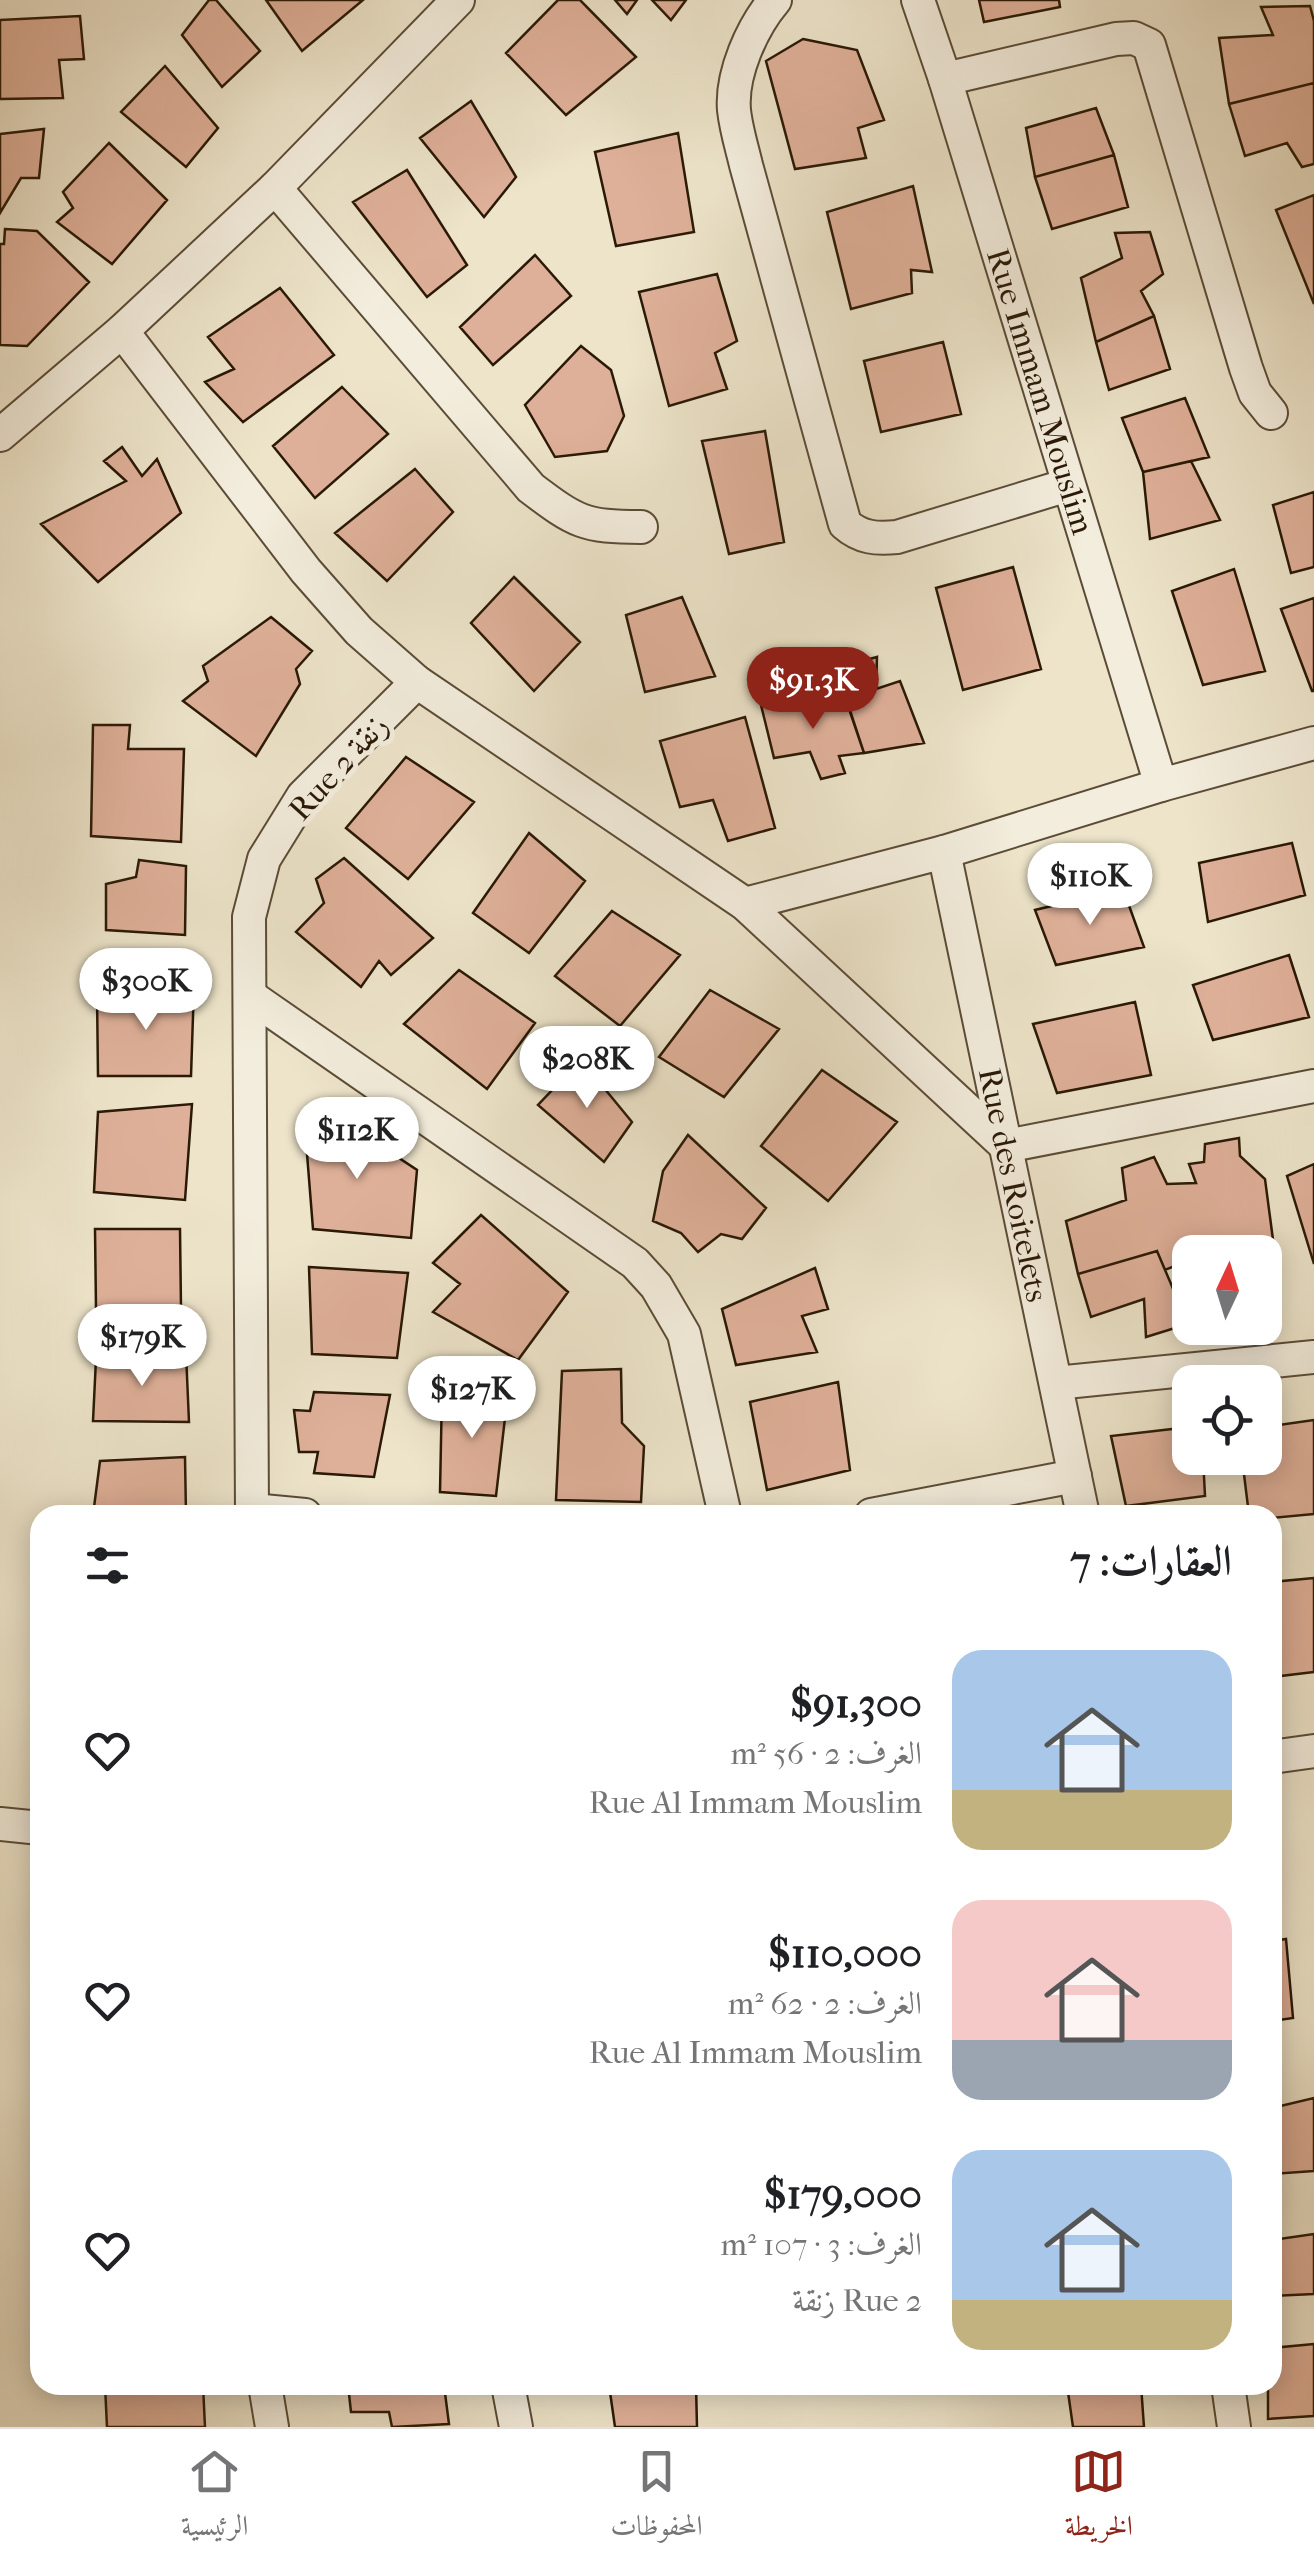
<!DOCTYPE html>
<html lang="ar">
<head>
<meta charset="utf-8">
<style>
	:root { --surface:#fff; --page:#f2f2f2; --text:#202124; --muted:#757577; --line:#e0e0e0; --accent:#8f2418 }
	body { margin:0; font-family:"IM FELL French Canon",Amiri,serif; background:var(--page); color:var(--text); direction:rtl; height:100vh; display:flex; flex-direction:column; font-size:38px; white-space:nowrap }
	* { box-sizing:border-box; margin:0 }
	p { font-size:32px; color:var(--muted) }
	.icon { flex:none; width:55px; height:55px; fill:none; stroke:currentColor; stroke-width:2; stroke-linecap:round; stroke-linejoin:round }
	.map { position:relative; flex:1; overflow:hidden; direction:ltr }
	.drawer { position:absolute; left:30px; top:1505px; width:1252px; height:890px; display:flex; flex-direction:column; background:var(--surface); border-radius:30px; box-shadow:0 5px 25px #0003; direction:rtl }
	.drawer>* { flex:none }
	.needle { width:65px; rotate:4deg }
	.buttons { position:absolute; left:1172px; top:1235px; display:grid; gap:20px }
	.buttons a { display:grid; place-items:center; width:110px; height:110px; border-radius:20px; background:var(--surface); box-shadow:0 5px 25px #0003; font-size:50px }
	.price { position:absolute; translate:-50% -85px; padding:0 22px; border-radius:35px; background:#fff; color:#222; font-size:32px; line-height:65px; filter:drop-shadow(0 2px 5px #0008) }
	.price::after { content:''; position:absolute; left:50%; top:60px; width:30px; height:22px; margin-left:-15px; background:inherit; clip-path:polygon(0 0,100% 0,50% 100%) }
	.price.on { background:var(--accent); color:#fff }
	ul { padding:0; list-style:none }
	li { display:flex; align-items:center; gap:30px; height:250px; padding:0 50px }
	li span { display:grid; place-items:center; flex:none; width:280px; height:200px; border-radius:30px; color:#555 }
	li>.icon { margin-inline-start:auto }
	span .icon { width:120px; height:120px; fill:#fffc; stroke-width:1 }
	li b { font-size:42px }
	h2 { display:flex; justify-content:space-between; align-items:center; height:120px; padding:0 50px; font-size:42px }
	.menu { display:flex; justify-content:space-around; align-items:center; height:140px; border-top:2px solid var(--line); background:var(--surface); font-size:28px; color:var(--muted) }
	.menu a { display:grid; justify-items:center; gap:5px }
	.menu .on { color:var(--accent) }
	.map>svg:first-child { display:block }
</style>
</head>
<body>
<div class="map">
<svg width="1314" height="2427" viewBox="0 0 1314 2427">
	<rect width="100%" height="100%" fill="#ede4ca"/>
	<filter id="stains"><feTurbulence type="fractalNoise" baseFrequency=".002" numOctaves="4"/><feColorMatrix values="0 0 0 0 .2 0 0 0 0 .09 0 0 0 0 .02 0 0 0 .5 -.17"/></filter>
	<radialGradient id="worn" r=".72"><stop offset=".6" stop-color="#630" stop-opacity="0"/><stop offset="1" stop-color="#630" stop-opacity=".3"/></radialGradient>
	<path fill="#dfb099" stroke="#2a1906" stroke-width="2.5" d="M209,0H216L260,51L222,87L182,35Z
		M266,0H363L302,51Z
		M558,0H580L636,57L566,115L506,53Z
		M615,0H637L627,14Z
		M652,0H686L671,20Z
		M979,0H1059L1060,7L984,22Z
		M1310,6L1314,21V83L1229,104L1219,38L1273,35L1261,7Z
		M80,16L84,59L59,60L63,98L0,99V20Z
		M803,39L857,50L884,120L858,128L866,158L795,169L766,61Z
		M165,66L218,128L186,167L121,112Z
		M1314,83V164L1302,167L1287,143L1245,156L1229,104Z
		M471,101L516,177L484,217L420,138Z
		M1096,108L1114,155L1035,177L1026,128Z
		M44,129L39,178H21L0,213V134Z
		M678,133L694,232L616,246L595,152Z
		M109,143L167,200L112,264L57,222L73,208L63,192Z
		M1114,155L1128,207L1052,229L1035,177Z
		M407,170L467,265L427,297L353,202Z
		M913,186L932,272L911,270L912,293L851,309L827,212Z
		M1314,195V304L1276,210Z
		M5,229L37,231L89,282L27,346L0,345V244H4Z
		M1150,232L1163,274L1141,291L1154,316L1096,342L1081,278L1122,258L1115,233Z
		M535,255L571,296L493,365L460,327Z
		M717,274L737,341L715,353L727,389L669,406L639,292Z
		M280,288L334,355L243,422L205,382L234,369L208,337Z
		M1154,316L1170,369L1109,390L1096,342Z
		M943,342L961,414L881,432L864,361Z
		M581,346L611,370L624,416L607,451L555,457L525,405Z
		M342,387L388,434L315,498L273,446Z
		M1185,398L1209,457L1143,472L1122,418Z
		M765,431L784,542L729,554L702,441Z
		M122,447L142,476L157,459L181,513L98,582L41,524L126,481L104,461Z
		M1191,461L1220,520L1150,539L1143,472Z
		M415,469L453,512L387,581L335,533Z
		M1314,492V567L1291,573L1273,505Z
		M1013,567L1041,669L963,690L936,588Z
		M1234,569L1265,671L1203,685L1172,591Z
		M514,577L580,642L534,691L471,623Z
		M682,597L715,676L645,692L626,615Z
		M1314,598V691H1312L1281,609Z
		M271,617L312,651L296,669L300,684L256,756L183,701L208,681L203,666Z
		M877,657L876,689L900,681L924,743L864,753L836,668Z
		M816,694L821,708L846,700L864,753L839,756L845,773L821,779L810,752L774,758L761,705Z
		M745,717L775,828L728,841L713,800L680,807L660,741Z
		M93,725H130L128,749H184L181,842L91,836Z
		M406,757L474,802L408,879L346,828Z
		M529,833L585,881L529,953L473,913Z
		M1292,843L1305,895L1208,922L1199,863Z
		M344,858L433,938L391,975L379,961L361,987L296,932L324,903L316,879Z
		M139,860L186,866L185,935L106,930V884L136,877Z
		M1123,889L1144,947L1056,965L1035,910Z
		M612,911L680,955L620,1026L555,976Z
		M1289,955L1309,1017L1213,1040L1193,985Z
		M459,970L535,1023L487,1089L404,1024Z
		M194,986L191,1076H98L97,995Z
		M710,990L779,1029L724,1097L659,1057Z
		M1135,1002L1151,1075L1057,1093L1033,1024Z
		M581,1060L632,1122L604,1162L538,1105Z
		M822,1070L897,1122L828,1201L761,1146Z
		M192,1104L185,1200L94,1192L98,1112Z
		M304,1116L346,1123L417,1170L411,1238L313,1229Z
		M688,1135L766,1208L742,1239L721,1234L698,1252L681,1233L653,1221L663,1171Z
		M1239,1138L1240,1156L1265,1179L1277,1270L1265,1273V1252H1190V1260L1165,1270L1157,1251L1078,1274L1066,1221L1126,1200L1122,1168L1154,1157L1167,1184L1196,1183L1189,1164L1204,1162L1205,1144Z
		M1314,1164V1264L1287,1176Z
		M481,1215L568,1292L518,1360L433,1312L460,1284L433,1263Z
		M95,1229H180L181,1309L96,1308Z
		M1157,1251L1188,1324L1146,1337L1144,1299L1091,1317L1078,1274Z
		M309,1267L408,1273L397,1358L312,1354Z
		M815,1268L828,1309L802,1316L817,1352L736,1365L722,1309Z
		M186,1353L189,1422L93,1421L96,1359Z
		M621,1369L622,1423L644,1446L641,1502L556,1500L562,1371Z
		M838,1382L850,1470L767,1490L750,1402Z
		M442,1391L508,1392L496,1496L440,1492Z
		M314,1392L390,1395L374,1477L314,1473L318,1452H299L294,1410L310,1411Z
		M1314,1420V1514L1272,1518V1515H1249L1242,1458H1265V1427Z
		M1190,1427V1458H1203L1205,1496L1126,1506L1111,1436Z
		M185,1457L186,1515H93L100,1461Z
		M1314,1578V1672L1272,1677V1582Z
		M1274,1830L1276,1891H1272V1831Z
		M1286,1939L1293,2018L1272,2021V1941Z
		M1314,2098V2171L1272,2174V2108Z
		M1314,2234V2294L1272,2296V2240Z
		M1314,2344V2416L1268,2419V2385H1272V2348Z
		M105,2385H203L205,2427H107Z
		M348,2385H444L449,2424L392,2427L389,2412H351Z
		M609,2385H696L697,2427H615Z
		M771,2385H849L850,2387L772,2391Z
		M1067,2385H1141L1144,2427H1073Z"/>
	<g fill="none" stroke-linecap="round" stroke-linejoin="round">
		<g stroke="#5b4c37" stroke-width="36">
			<g id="street">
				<path d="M775,0C752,27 731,74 734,110C736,129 742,148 746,165L845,524C861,538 876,539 897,537L1068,485"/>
				<path id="s1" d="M918,0L945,79L1161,785"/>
				<path d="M945,79L1116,39L1134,38L1149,45L1246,368L1255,393L1271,413"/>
				<path d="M275,188L531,488C576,522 584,527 641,527"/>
				<path d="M122,331L306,571L359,631L417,682L745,904L1006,1146L1314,1086"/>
				<path d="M0,435L122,331L275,188L458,0"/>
				<path id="s2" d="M944,852L1083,1515"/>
				<path d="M745,904L944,852L1161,785L1314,743"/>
				<path d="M250,996L635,1263L656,1286L684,1334L725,1515"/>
				<path d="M1056,1383L1314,1357"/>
				<path d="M252,1510L305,1515"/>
				<path d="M252,1515L249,917L264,859L303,796L417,682"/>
				<path d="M871,1515L1075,1476"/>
				<path d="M1272,1757L1314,1751"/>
				<path d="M0,1824L40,1828"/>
				<path d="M265,2385L272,2427"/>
				<path d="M508,2385L516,2427"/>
				<path d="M1228,2385L1234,2427"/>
			</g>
		</g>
		<use href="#street" stroke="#f3eddd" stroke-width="32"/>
	</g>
	<g text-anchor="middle" stroke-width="10" stroke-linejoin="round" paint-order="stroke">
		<g font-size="32" fill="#2a1906" stroke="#f3eddd">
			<text dy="11" stroke="none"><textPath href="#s1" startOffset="410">Rue Immam Mouslim</textPath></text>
			<text transform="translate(338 767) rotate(-48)" y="11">Rue 2 زنقة</text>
			<text dy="11" stroke="none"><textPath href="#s2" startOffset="340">Rue des Roitelets</textPath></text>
		</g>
	</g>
	<rect width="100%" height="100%" filter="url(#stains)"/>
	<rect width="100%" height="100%" fill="url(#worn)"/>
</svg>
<div class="buttons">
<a><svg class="needle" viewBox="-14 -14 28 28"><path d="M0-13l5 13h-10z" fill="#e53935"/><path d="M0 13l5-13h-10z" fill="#757577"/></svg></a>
<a><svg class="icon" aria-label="locate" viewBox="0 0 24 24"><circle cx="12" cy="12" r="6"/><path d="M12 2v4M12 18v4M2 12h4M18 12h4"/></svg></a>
</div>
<b class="price on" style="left:813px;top:732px">$91.3K</b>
<b class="price" style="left:1090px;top:928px">$110K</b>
<b class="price" style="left:146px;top:1033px">$300K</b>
<b class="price" style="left:587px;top:1111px">$208K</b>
<b class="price" style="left:357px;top:1182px">$112K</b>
<b class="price" style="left:142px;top:1389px">$179K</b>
<b class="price" style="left:472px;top:1441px">$127K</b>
<section class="drawer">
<h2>العقارات: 7<svg class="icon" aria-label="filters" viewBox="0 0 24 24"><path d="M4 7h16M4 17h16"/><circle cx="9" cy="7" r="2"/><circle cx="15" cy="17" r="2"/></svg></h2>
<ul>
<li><span style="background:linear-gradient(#a9c7e8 70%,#c2b280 0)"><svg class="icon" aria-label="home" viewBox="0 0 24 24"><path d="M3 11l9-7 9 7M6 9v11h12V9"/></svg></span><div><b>$91,300</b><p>الغرف: 2 · 56 m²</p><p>Rue Al Immam Mouslim</p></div><svg class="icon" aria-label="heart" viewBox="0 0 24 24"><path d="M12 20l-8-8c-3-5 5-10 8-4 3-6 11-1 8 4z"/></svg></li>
<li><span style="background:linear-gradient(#f6c9c9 70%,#9aa5b1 0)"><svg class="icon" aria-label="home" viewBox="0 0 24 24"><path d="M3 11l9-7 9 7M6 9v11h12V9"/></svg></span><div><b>$110,000</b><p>الغرف: 2 · 62 m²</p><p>Rue Al Immam Mouslim</p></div><svg class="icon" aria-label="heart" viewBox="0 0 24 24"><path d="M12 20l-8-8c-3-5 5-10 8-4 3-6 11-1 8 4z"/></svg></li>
<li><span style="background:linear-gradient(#a9c7e8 75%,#c2b280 0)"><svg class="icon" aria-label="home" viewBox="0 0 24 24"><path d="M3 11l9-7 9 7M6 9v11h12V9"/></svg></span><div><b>$179,000</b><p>الغرف: 3 · 107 m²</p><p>Rue 2 زنقة</p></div><svg class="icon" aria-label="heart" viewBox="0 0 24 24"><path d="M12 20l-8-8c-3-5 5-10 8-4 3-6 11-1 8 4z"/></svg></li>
</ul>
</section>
</div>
<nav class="menu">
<a class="on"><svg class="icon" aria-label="map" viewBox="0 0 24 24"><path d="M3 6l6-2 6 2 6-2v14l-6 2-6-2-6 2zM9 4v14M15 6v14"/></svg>الخريطة</a>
<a><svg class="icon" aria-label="saved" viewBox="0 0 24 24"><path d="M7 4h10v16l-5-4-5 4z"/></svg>المحفوظات</a>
<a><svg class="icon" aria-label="home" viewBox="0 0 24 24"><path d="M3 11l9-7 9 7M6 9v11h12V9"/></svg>الرئيسية</a>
</nav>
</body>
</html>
